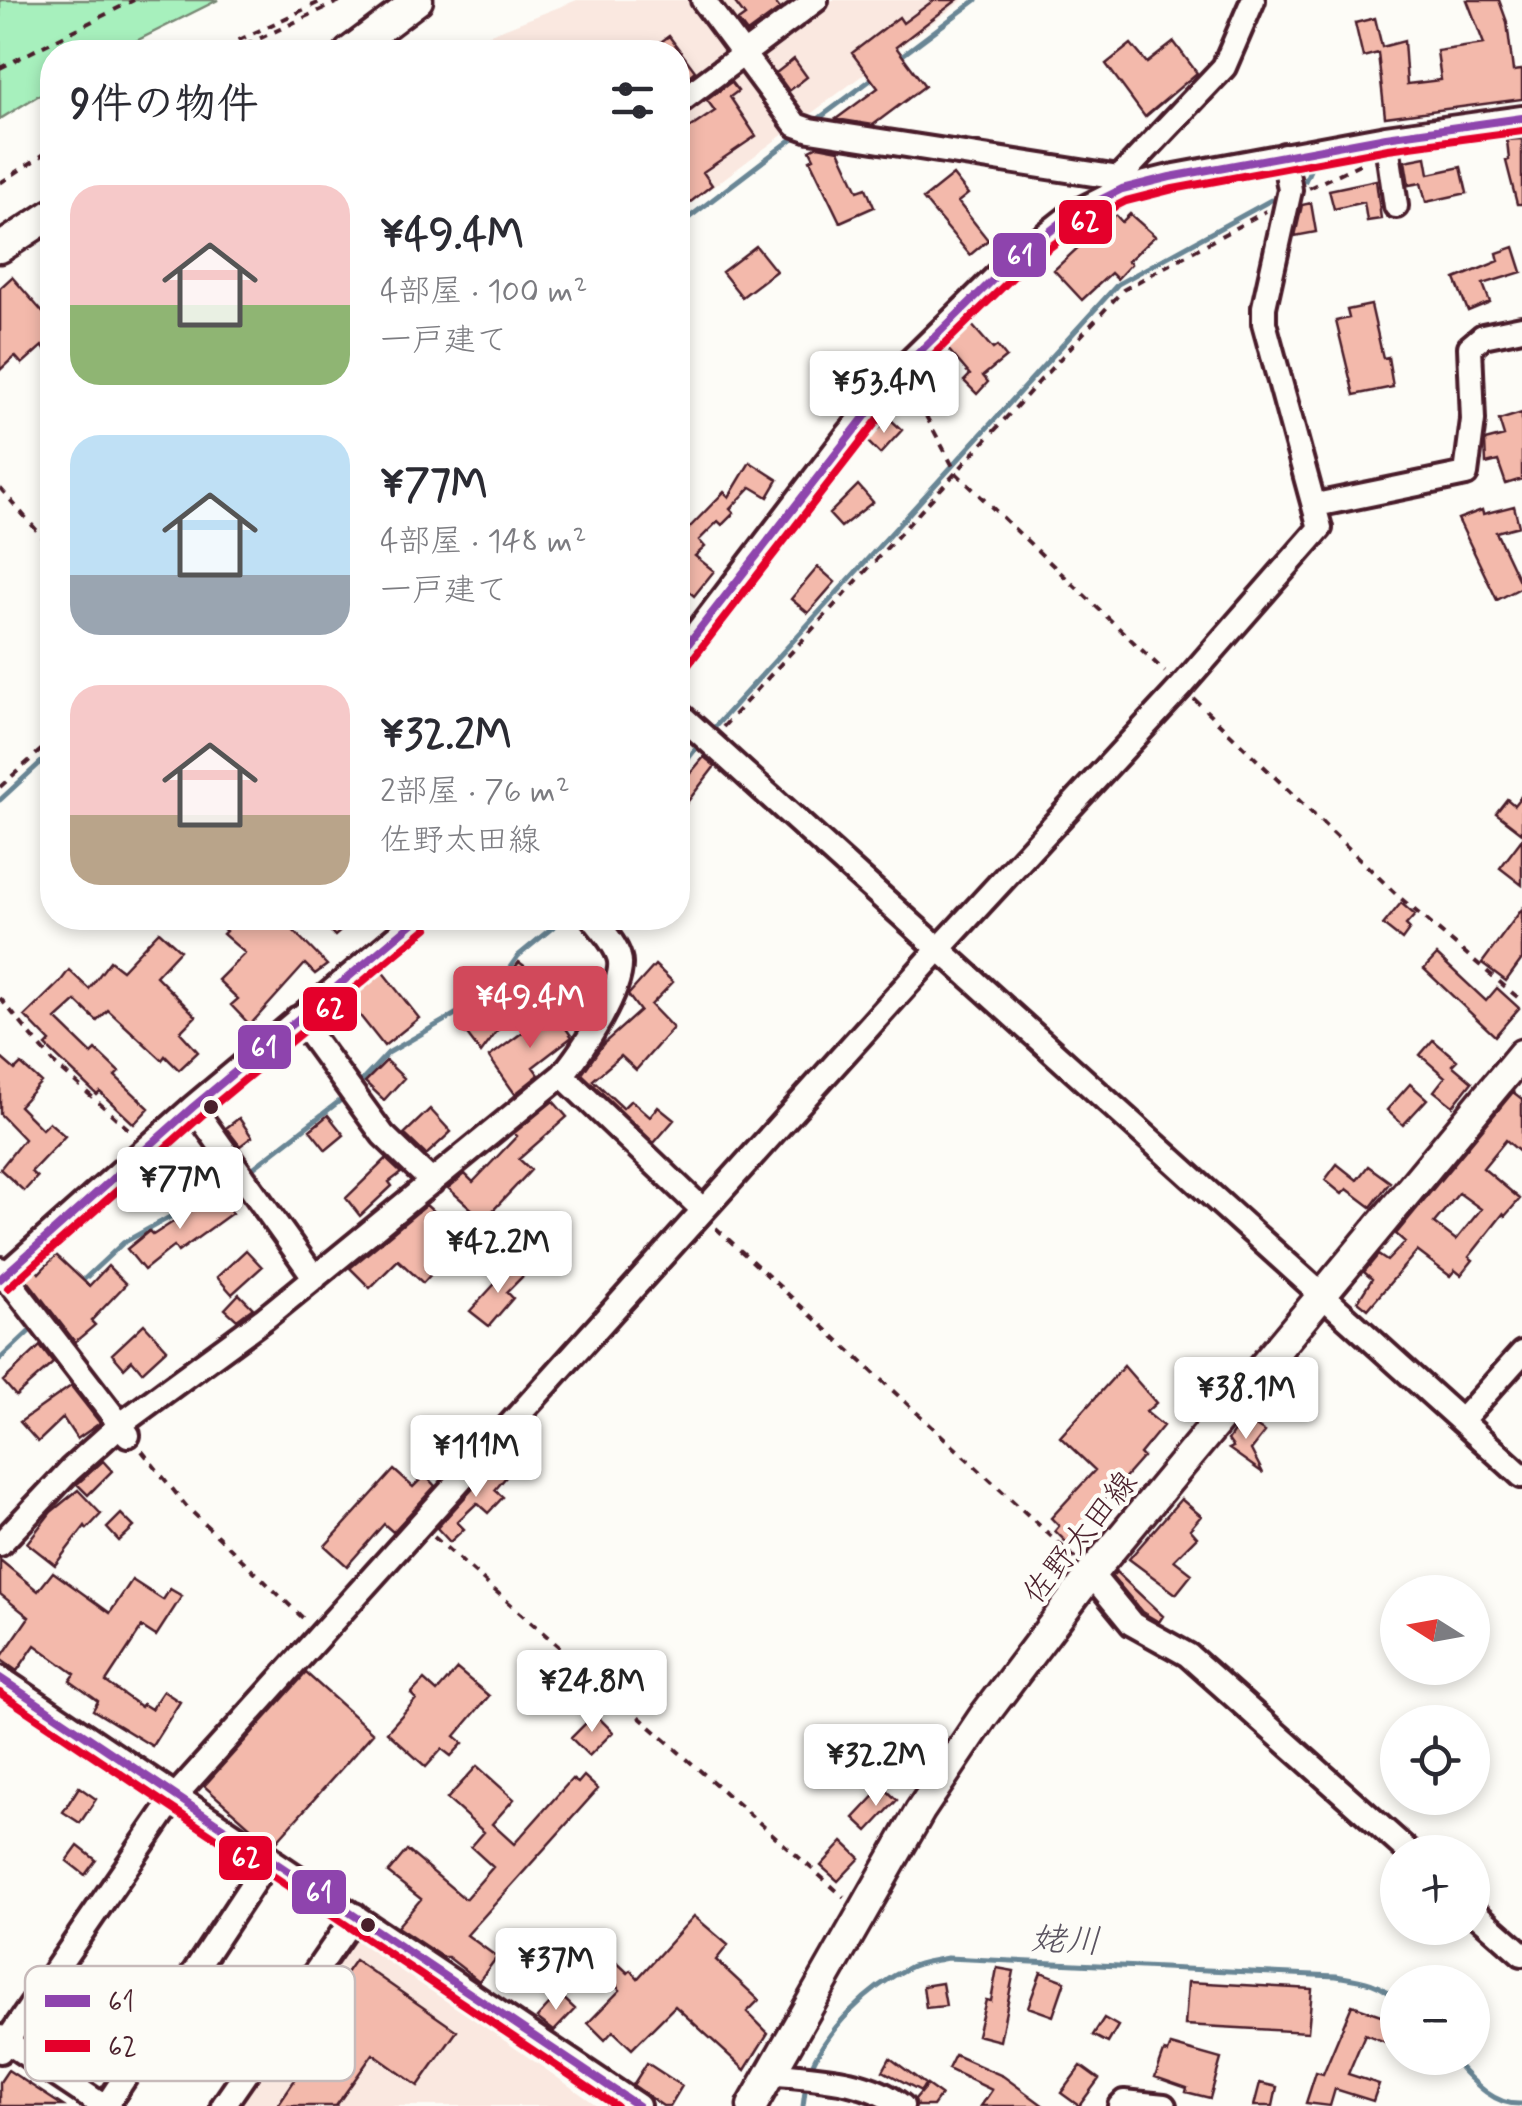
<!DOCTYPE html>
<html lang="ja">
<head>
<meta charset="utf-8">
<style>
	:root { --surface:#fff; --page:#f7f7f7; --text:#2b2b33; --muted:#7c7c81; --accent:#d1495b }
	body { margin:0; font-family:Mynerve,"Klee One",sans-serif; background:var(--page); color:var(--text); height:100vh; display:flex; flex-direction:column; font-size:38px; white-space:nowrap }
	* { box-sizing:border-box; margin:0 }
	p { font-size:32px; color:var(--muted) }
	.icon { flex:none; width:55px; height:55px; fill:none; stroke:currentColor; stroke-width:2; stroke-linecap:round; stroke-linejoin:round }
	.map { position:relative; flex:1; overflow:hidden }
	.details { position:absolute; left:40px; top:40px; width:650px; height:890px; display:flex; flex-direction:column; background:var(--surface); border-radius:40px; box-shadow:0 5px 15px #0003 }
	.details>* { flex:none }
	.needle { width:65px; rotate:281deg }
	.controls { position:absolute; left:1380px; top:1575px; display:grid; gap:20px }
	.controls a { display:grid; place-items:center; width:110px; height:110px; border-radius:50%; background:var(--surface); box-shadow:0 5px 15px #0003; font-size:50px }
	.price { position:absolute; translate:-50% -85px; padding:0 22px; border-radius:10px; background:#fff; color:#222; font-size:32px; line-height:65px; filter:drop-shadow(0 2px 5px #0008) }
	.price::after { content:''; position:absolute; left:50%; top:60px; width:30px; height:22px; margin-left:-15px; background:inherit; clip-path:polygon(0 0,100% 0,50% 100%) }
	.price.on { background:var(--accent); color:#fff }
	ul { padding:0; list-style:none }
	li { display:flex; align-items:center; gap:30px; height:250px; padding:0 30px }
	li span { display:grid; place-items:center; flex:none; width:280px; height:200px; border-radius:30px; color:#555 }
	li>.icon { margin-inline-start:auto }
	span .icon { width:120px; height:120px; fill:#fffc; stroke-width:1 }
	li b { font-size:42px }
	h2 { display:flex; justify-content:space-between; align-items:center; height:120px; padding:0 30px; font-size:42px }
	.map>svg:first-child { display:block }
</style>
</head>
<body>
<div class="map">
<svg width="1522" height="2106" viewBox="0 0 1522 2106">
	<rect width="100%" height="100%" fill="#fdfcf7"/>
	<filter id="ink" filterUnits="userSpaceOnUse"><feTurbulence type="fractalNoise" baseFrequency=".01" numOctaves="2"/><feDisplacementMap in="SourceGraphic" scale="20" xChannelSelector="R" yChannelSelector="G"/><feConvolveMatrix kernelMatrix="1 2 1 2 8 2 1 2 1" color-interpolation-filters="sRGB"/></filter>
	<g filter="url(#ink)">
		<path fill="#fae8e0" d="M577,0H963L678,213V52H445Z
			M351,1933L598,2106H231Z"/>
		<path fill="#a7f0bd" stroke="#788874" stroke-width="2.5" d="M0,0H218L114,52H52V87L0,119Z"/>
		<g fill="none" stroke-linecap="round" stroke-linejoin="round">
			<path stroke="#698695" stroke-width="5" d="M900,57L976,0
				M814,122L876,76
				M1305,181L1311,168
				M678,226L796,136
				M711,731L1118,284L1271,200
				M678,772L700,743
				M0,800L52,752
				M358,1085L388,1053L492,993L518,956L564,918
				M248,1172L346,1096
				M78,1285L123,1243L235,1181
				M0,1359L34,1327
				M1451,2058C1470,2078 1492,2106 1522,2104
				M810,2069C829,2027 868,1988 908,1968C919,1962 934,1961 947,1958L1336,1976C1361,1980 1380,1982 1398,2001
				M803,2106L806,2084"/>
		</g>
		<path fill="#f3b9ab" stroke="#4a1f2b" stroke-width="2.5" fill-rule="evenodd" d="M733,0H773L780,9L747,33L738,21L745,16Z
			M934,0H957L896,47L925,86L873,125L836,119L878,88L852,53L899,17L903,23Z
			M1467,0H1499L1507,22L1513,71L1522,70V99L1385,117L1378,53L1363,57L1355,23L1375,18L1382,47L1404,41L1407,84L1441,80L1437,51L1484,44Z
			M669,36L695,71L678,85V52H647Z
			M1174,42L1197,73L1145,117L1106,64L1131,44L1147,63Z
			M794,59L807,77L789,91L776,73Z
			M731,82L738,91L730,97L756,136L703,172L712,185L678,212V136L715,111L707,100Z
			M1522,139V204H1517L1506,161L1509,160L1507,140Z
			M818,146L839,150L858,191L866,188L874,207L840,222L810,160L814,158L810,150Z
			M1426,157L1429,174L1461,167L1467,193L1426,202L1421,183L1409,185L1405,161Z
			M953,175L968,194L958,202L988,240L970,255L923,199Z
			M1376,180L1381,219L1367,221L1364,202L1334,209L1329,190Z
			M1311,203L1316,232L1295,236L1302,205Z
			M1108,213L1112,218L1115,214L1122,222L1130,214L1155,236L1128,261L1131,264L1117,279L1111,273L1082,300L1054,270L1098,229L1095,226Z
			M756,246L776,271L742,297L722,272Z
			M1514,247L1522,272L1483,284L1490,302L1468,311L1455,279L1499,261L1497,253Z
			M12,277L52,323L46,328L52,336V358L42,346L22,364L15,356L0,370V288Z
			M1371,305L1383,358L1388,357L1393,387L1354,395L1336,321L1349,318L1347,310Z
			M970,323L993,349L997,346L1006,357L983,376L988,382L977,394L964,381L970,375L947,348Z
			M1522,413V479L1506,484L1498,461L1486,464L1485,441L1504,436L1499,420Z
			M890,419L902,430L880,454L866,440Z
			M750,462L778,480L768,497L751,487L730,509L734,513L722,525L718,521L699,540L705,547L695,556L714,571L694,596L678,582V518L688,529L724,492L729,497Z
			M858,485L873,502L841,527L829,514Z
			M1514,506L1519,526L1496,532L1522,587L1497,600L1458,519L1482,510L1483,514Z
			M818,567L835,582L808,613L791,599Z
			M704,757L715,766L678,814V766L688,776Z
			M1522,795V833L1496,813L1507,799L1514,805Z
			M1522,839V885L1500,868Z
			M1401,903L1415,915L1406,925L1410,929L1402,940L1383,925Z
			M1522,909V959L1506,981L1482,963Z
			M211,918H281L327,965L315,974L305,964L250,1025L231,1005L238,999L218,980L245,953L223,934L226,931Z
			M318,918H355L335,936Z
			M159,931L180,950L156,976L196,1016L180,1032L198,1052L179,1070L165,1056L162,1060L108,1010L97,1021L76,1001L56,1019L92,1054L96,1050L119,1072L115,1076L149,1108L134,1124L100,1092L97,1095L46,1046L50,1042L25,1016L60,982L69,970L89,989L110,961L122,970Z
			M1437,955L1486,1001L1497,988L1519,1008L1495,1036L1424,969Z
			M519,962L538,976L481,1053L465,1032L500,1004L492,998Z
			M655,965L673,982L651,1005L673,1028L636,1070L621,1056L593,1080L623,1108L631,1100L650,1117L658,1107L674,1120L654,1143L582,1074L603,1044L640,1011L628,995Z
			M381,970L419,1018L384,1046L346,998Z
			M553,1010L572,1037L533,1067L539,1075L515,1094L489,1057Z
			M1433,1040L1457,1060L1452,1065L1472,1082L1453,1106L1434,1091L1445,1077L1420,1055Z
			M0,1057L15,1070L21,1064L41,1082L19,1106L42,1129L49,1122L65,1136L31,1172L37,1177L24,1191L0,1169L24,1139L0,1114Z
			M386,1061L404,1078L384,1100L365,1082Z
			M1410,1084L1427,1099L1403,1125L1387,1110Z
			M1513,1092L1522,1099V1154L1506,1140L1483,1168L1520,1199L1505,1216L1503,1214L1469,1257L1473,1260L1461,1275L1455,1270L1450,1276L1417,1251L1368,1309L1358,1301L1372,1279L1364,1272L1378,1255L1387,1261L1405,1242L1396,1234ZM1459,1193L1481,1209L1456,1240L1434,1223Z
			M553,1101L567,1117L519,1159L531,1170L484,1220L448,1188L465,1174L473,1182L517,1136L514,1133Z
			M430,1109L451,1132L426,1155L404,1134Z
			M328,1115L344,1135L326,1150L310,1130Z
			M239,1118L252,1137L240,1146L226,1128Z
			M386,1159L401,1173L389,1182L392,1186L360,1216L346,1198Z
			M156,1160L168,1176L136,1203L124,1188Z
			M1337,1164L1357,1180L1368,1166L1390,1182L1371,1207L1347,1189L1342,1194L1325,1180Z
			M218,1193L232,1213L178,1252L174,1246L144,1270L127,1249L149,1231L153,1235Z
			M426,1205L435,1213L429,1221L457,1246L423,1283L398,1260L370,1288L350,1268Z
			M246,1250L262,1267L232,1294L217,1277Z
			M56,1255L89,1286L108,1266L126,1284L91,1321L95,1325L75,1342L25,1277L35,1268L39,1273Z
			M514,1263L525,1274L507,1292L513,1298L489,1326L470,1311Z
			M239,1294L253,1308L237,1320L225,1309Z
			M144,1324L167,1349L142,1372L132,1360L124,1368L112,1354Z
			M40,1346L53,1363L16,1396L3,1381Z
			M1124,1366L1156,1403L1146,1412L1163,1426L1140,1454L1143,1457L1067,1543L1055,1531L1059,1526L1051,1518L1095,1470L1060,1437Z
			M71,1386L100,1423L77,1439L63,1418L38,1442L20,1422Z
			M1243,1418L1265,1432L1251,1450L1263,1473L1229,1449L1233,1447L1228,1440Z
			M499,1460L511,1471L495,1490L503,1497L488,1513L477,1503L457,1522L464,1529L450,1542L437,1528Z
			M103,1461L112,1471L88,1495L77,1484Z
			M394,1470L413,1487L425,1475L435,1486L393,1532L384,1524L347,1566L325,1546Z
			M78,1490L101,1514L87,1529L85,1526L55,1565L27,1543L51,1512Z
			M1181,1499L1201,1516L1190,1529L1197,1537L1174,1560L1192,1574L1176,1594L1129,1559Z
			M121,1514L134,1527L119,1541L107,1528Z
			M0,1560L38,1591L53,1572L110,1613L132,1580L163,1600L170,1589L182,1596L156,1636L142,1627L106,1682L141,1707L143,1704L151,1709L163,1691L180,1702L152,1746L93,1710L98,1701L70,1681L75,1674L35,1645L17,1671L0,1659L29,1617L0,1594Z
			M1116,1572L1163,1616L1159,1622L1142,1612L1112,1576Z
			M457,1669L489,1696L455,1736L463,1743L451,1756L442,1749L426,1767L387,1732L416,1699L411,1694L424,1680L437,1692Z
			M306,1673L373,1733L275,1843L256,1832L204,1786Z
			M595,1714L613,1732L589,1756L571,1738Z
			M477,1766L514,1799L492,1824L514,1844L572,1779L578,1783L584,1776L598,1789L467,1935L497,1957L479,1981L448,1957H442L397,1927L421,1899L388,1873L407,1850L465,1899L493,1867L471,1847L484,1832L447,1799Z
			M79,1787L96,1799L80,1823L63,1812Z
			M883,1787L897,1800L868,1831L854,1818Z
			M843,1842L860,1858L838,1881L821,1866Z
			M78,1846L96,1860L85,1875L67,1861Z
			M694,1916L728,1945L716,1960L759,2000L747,2012L768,2033L745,2070L675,2006L632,2049L613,2031L605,2040L588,2023L620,1990L601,1971L581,1990L571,1981L599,1946L628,1973L631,1970L638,1978Z
			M531,1951L546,1964L527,1985L513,1973Z
			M355,1960L457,2031L418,2086L373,2054L336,2106H277L305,2065L299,2060L307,2049L326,2062L345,2035L317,2015L327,2001L321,1997L333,1979L339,1983Z
			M997,1968L1014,1971L1000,2041L977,2035L986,2000L991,2001Z
			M1041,1972L1065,1981L1053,2016L1028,2007Z
			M1188,1982L1312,1989L1308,2032L1185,2025Z
			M942,1983L946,2006L926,2008L923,1986Z
			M559,1994L575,2009L554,2031L537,2018Z
			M1352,2005L1398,2021V2047L1365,2034L1348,2074L1379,2084L1373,2101L1335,2089L1330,2106L1306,2103L1316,2072L1323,2074Z
			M1104,2018L1118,2026L1108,2043L1093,2035Z
			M1171,2045L1221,2059L1210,2098L1186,2092L1187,2088L1155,2077L1164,2052L1168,2053Z
			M955,2055L1003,2076L1044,2106H981L992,2090L948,2069Z
			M890,2058L925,2084L921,2091L883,2071Z
			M647,2063L682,2086L670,2106H663L633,2085Z
			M1081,2066L1099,2079L1079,2106L1061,2093Z
			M8,2070L63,2106H0V2082Z
			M1260,2083L1277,2087L1273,2106H1254Z
			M927,2085L941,2095L933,2106H917L915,2099Z"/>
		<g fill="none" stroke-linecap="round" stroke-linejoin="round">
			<g stroke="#4a1f2b" stroke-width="30">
				<path id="minor" d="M703,0L796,125L810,130L1119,178
					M678,103L816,0
					M1386,137L1396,206
					M1119,178L1224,67L1253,0
					M1316,505L1466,474L1473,420L1470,347L1483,336L1522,328
					M678,657L845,438L901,370L1011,262L1072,214L1122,189L1170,177L1386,137L1522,118
					M678,713L1522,1476
					M298,1018L383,1135L432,1182
					M562,1075L703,1210
					M193,1107L315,1278
					M0,1269L128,1435
					M0,1279L193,1107L419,918
					M1461,1421L1522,1353
					M0,1544L70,1470L121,1424L265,1318L562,1075C580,1055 628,983 619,957C615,943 601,929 593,918
					M1091,1574L1132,1624L1188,1655L1409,1852
					M0,1678L638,2106
					M1472,1910L1522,1954
					M0,2037L103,2106
					M0,2051L176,1795L939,949L1181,687L1320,528L1264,323V307L1290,190L1284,155
					M769,2073C814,2078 866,2078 902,2106
					M106,2106L270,1857
					M223,2106L355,1915
					M1120,2106L1124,2102L1164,2106"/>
			</g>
			<g stroke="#4a1f2b" stroke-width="35">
				<path id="major" d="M349,52L418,0
					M0,248L52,214
					M752,2106L920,1811L983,1717L1091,1574L1522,1054"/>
			</g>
			<path stroke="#4a1f2b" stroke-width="4" stroke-dasharray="8 8" stroke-linecap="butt" d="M228,52L237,41L324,0
				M231,52L342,0
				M0,68L134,0
				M0,183L52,149
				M1309,188L1364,162
				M911,388L957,474L1165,672
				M0,488L52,548
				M1194,699L1398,896L1522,1001
				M723,727L1123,290L1266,211
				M0,787L52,740
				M0,998L55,1064L133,1133
				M716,1228L1077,1560
				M142,1451L187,1507L305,1620
				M434,1537L844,1897"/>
			<use href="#minor" stroke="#fdfcf7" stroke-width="22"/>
			<use href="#major" stroke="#fdfcf7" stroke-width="28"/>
			<g stroke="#fdfcf7" stroke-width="15">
				<path id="bus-1" d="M678,657L901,370L1011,262L1072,214L1122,189L1170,177L1386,137L1522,118
					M0,1279L193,1107L419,918
					M0,1678L638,2106"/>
			</g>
			<g stroke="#fdfcf7" stroke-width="15">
				<path id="bus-2" d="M688,665L910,378L1019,271L1079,225L1126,201L1173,189L1388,149L1522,131
					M8,1288L201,1116L427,928
					M0,1693L616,2106"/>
			</g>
			<use href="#bus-1" stroke="#8e44ad" stroke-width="8"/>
			<use href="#bus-2" stroke="#e4002b" stroke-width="8"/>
		</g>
	</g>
	<g fill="#4a1f2b" stroke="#fdfcf7" stroke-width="4">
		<circle cx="211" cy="1107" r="9"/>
		<circle cx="368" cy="1925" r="9"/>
	</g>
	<g text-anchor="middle" stroke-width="9" stroke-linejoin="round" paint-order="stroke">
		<g font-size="32" fill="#4a1f2b" stroke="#fdfcf7">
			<text transform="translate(1079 1537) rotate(-51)" y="11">佐野太田線</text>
		</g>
		<g font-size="35" font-style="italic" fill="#5a5360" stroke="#fdfcf7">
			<text transform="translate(1066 1939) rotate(3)" y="12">姥川</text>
		</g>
	</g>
	<rect x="25" y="1966" width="330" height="115" rx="15" fill="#fdfcf7" stroke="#c7baba" stroke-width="2.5"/>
	<rect x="45" y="1995" width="45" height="12" fill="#8e44ad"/>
	<rect x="45" y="2040" width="45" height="12" fill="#e4002b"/>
	<g font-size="28" fill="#4a1f2b">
		<text x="108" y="2011">61</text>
		<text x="108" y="2056">62</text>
	</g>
	<g stroke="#fdfcf7" stroke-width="4">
		<rect x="1057" y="198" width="57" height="48" rx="10" fill="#e4002b"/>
		<rect x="991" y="231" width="57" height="48" rx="10" fill="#8e44ad"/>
		<rect x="301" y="985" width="58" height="48" rx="10" fill="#e4002b"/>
		<rect x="236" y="1023" width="57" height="48" rx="10" fill="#8e44ad"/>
		<rect x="217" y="1834" width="57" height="48" rx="10" fill="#e4002b"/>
		<rect x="290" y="1868" width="58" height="48" rx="10" fill="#8e44ad"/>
	</g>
	<g font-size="28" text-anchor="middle" font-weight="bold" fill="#fff">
		<text x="1085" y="231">62</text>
		<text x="1020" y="265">61</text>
		<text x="330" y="1018">62</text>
		<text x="264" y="1057">61</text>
		<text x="246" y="1867">62</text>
		<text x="319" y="1902">61</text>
	</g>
</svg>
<div class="controls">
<a><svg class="needle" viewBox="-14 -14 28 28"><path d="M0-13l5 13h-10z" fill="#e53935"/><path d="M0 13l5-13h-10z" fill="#7c7c81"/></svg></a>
<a><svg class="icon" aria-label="locate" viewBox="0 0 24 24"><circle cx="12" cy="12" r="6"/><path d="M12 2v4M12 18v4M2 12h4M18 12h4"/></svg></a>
<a>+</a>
<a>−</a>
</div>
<b class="price" style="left:884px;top:436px">¥53.4M</b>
<b class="price on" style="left:530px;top:1051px">¥49.4M</b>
<b class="price" style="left:180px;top:1232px">¥77M</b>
<b class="price" style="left:498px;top:1296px">¥42.2M</b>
<b class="price" style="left:1246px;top:1442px">¥38.1M</b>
<b class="price" style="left:476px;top:1500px">¥111M</b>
<b class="price" style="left:592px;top:1735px">¥24.8M</b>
<b class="price" style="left:876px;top:1809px">¥32.2M</b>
<b class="price" style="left:556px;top:2013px">¥37M</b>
<section class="details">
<h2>9件の物件<svg class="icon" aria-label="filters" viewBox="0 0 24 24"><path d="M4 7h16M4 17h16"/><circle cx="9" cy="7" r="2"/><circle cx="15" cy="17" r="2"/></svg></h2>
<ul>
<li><span style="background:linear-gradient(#f6c9c9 60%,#8fb573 0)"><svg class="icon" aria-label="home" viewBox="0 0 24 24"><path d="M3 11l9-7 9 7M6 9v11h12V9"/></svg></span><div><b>¥49.4M</b><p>4部屋 · 100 m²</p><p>一戸建て</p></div></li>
<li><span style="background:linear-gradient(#bfe0f5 70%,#9aa5b1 0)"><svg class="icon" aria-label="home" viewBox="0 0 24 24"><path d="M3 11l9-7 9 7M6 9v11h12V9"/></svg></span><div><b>¥77M</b><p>4部屋 · 148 m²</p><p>一戸建て</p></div></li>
<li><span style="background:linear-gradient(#f6c9c9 65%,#b9a48a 0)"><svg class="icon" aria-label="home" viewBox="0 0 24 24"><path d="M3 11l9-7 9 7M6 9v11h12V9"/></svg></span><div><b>¥32.2M</b><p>2部屋 · 76 m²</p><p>佐野太田線</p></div></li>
</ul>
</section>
</div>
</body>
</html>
